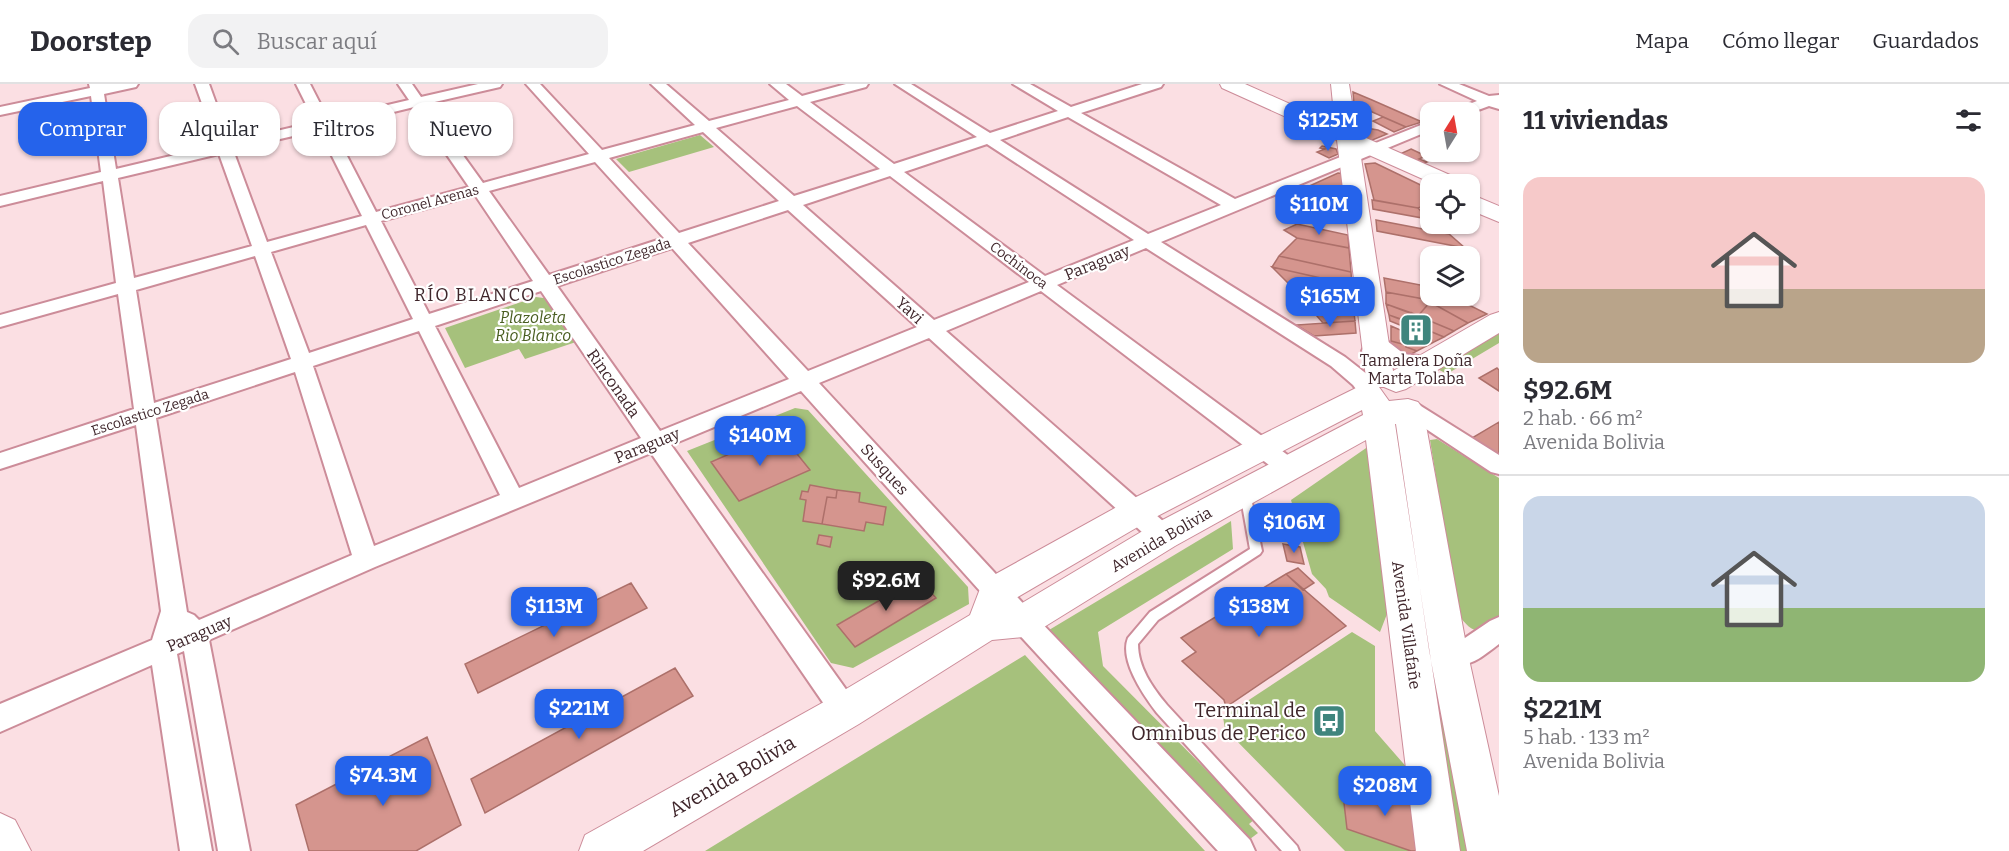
<!DOCTYPE html>
<html lang="es">
<head>
<meta charset="utf-8">
<style>
	:root { --surface:#fff; --page:#f2f2f3; --text:#2b2b33; --muted:#7c7c81; --line:#e1e1e2; --accent:#2563eb }
	body { margin:0; font-family:Bitter,serif; background:var(--page); color:var(--text); height:100vh; display:flex; flex-direction:column; font-size:22px; white-space:nowrap }
	* { box-sizing:border-box; margin:0 }
	p { font-size:20px; color:var(--muted) }
	.icon { flex:none; width:33px; height:33px; fill:none; stroke:currentColor; stroke-width:2; stroke-linecap:round; stroke-linejoin:round }
	.map { position:relative; flex:1; overflow:hidden }
	.details { display:flex; flex-direction:column; background:var(--surface); width:510px }
	.details>* { flex:none }
	.hud { position:absolute; left:18px; top:18px; width:570px; height:54px; display:flex; gap:12px }
	.needle { width:39px; rotate:11deg }
	.controls { position:absolute; left:1420px; top:18px; display:grid; gap:12px }
	.controls a { display:grid; place-items:center; width:60px; height:60px; border-radius:12px; background:var(--surface); box-shadow:0 2px 4px #0004; font-size:30px }
	.price { position:absolute; translate:-50% -51px; padding:0 14px; border-radius:12px; background:var(--accent); color:#fff; font-size:20px; line-height:39px; filter:drop-shadow(0 2px 3px #0008) }
	.price::after { content:''; position:absolute; left:50%; top:36px; width:18px; height:14px; margin-left:-9px; background:inherit; clip-path:polygon(0 0,100% 0,50% 100%) }
	.price.on { background:#222; color:#fff }
	ul { padding:0; list-style:none }
	li { display:grid; align-content:center; gap:12px; height:318px; padding:0 24px }
	li+li { border-top:2px solid var(--line) }
	li span { display:grid; place-items:center; height:186px; border-radius:18px; color:#555 }
	li>.icon { margin-inline-start:auto }
	span .icon { width:108px; height:108px; fill:#fffc; stroke-width:1 }
	li b { font-size:26px }
	h2 { display:flex; justify-content:space-between; align-items:center; height:72px; padding:0 24px; font-size:26px }
	.tag { padding:0 21px; border-radius:18px; background:var(--surface); box-shadow:0 2px 4px #0004; font-size:21px; line-height:54px }
	.tag.on { background:var(--accent); color:#fff }
	header { display:flex; align-items:center; gap:36px; box-sizing:border-box; height:84px; padding:0 30px; background:var(--surface); border-bottom:2px solid var(--line) }
	header strong { font-size:28px }
	nav { display:flex; gap:33px; margin-inline-start:auto; font-size:21px }
	.search { width:420px; height:54px; background:var(--page); display:flex; align-items:center; gap:15px; box-sizing:border-box; padding:0 21px; border-radius:18px; color:var(--muted); font-size:22px }
	main { display:flex; flex:1; min-height:0 }
	.map>svg:first-child { display:block }
</style>
</head>
<body>
<header>
<strong>Doorstep</strong>
<div class="search"><svg class="icon" aria-label="search" viewBox="0 0 24 24"><circle cx="10" cy="10" r="6"/><path d="M15 15l6 6"/></svg>Buscar aquí</div>
<nav><a>Mapa</a><a>Cómo llegar</a><a>Guardados</a></nav>
</header>
<main>
<div class="map">
<svg width="1499" height="767" viewBox="0 0 1499 767">
	<rect width="100%" height="100%" fill="#fbdfe3"/>
	<path fill="#a6c17c" d="M700,51L714,63L629,88L616,75Z
		M536,213L551,215L576,258L525,275L519,265L465,284L445,244Z
		M1499,237V259L1447,290L1426,279Z
		M795,324L808,326L968,503L969,520L853,584L831,579L687,367Z
		M1437,355L1499,394V537C1480,551 1472,550 1458,530L1430,356Z
		M1369,362L1387,530L1380,548L1329,513L1326,505L1312,490L1291,416Z
		M1231,437L1233,465L1098,548L1103,582L1255,735L1249,740L1258,749L1250,755L1049,546Z
		M1352,548L1375,562V647L1416,694L1424,767H1345L1225,645L1223,633Z
		M1430,569L1471,767H1454Z
		M1025,571L1205,767H705Z"/>
	<path fill="#d5958e" stroke="#ad706a" stroke-width="1.5" d="M1353,8L1372,16L1422,38L1406,43L1354,20Z
		M1383,33L1406,43L1394,48L1373,37Z
		M1360,43L1378,46L1387,50L1370,57L1361,52Z
		M1322,62L1336,65L1338,70L1329,74L1317,68L1325,65L1320,64Z
		M1411,65L1426,72L1419,75L1427,78L1420,81L1400,70Z
		M1375,79L1431,106V119L1418,124L1374,116L1365,80Z
		M1338,89L1344,90L1347,126L1338,127L1294,109Z
		M1372,116L1418,124L1428,135L1373,125Z
		M1376,136L1449,150L1465,164L1377,147Z
		M1297,140L1348,151L1349,164L1297,154L1284,146Z
		M1297,154L1349,164L1351,188L1279,172Z
		M1279,172L1351,188L1352,201L1272,183Z
		M1272,183L1352,201V213L1290,201Z
		M1384,194L1431,203V212H1436L1429,216L1386,208Z
		M1290,201L1352,213L1355,237L1323,239Z
		M1386,208L1429,216L1430,218L1418,232L1386,220Z
		M1436,212H1451L1487,230L1468,239L1430,218L1429,216Z
		M1430,218L1468,239L1454,247L1418,232Z
		M1386,220L1412,229L1415,241L1389,231Z
		M1412,229L1418,232L1454,247L1444,253L1415,241Z
		M1389,231L1404,236L1405,243L1390,237Z
		M1404,236L1415,241L1444,253L1432,259L1405,248Z
		M1355,237L1356,249L1314,252L1296,241Z
		M1391,242L1412,251L1406,261L1391,257Z
		M1412,251L1432,259L1417,267L1406,263L1407,255Z
		M1391,257L1406,261V263L1417,267L1408,272L1390,263Z
		M1497,284L1499,286V307L1479,294Z
		M1499,338V368L1497,370L1472,354Z
		M781,350L810,386L739,417L711,378L743,364L740,360L750,356L755,361Z
		M810,401L837,406L836,414L827,413L822,440L803,437L806,416L800,415L802,407L808,408Z
		M837,406L860,409L859,418L886,423L883,441L866,438L864,447L822,440L827,413L836,414Z
		M819,451L832,453L830,463L817,460Z
		M1283,460L1300,463L1304,480L1287,477Z
		M1298,484L1314,499L1303,506L1286,490Z
		M1286,490L1346,542L1226,623L1224,616L1182,577L1196,568L1181,554Z
		M918,494L936,514L855,563L837,541Z
		M631,499L647,524L478,609L465,580Z
		M675,584L693,612L485,729L471,695Z
		M427,653L461,741L416,767H309L296,721Z
		M1341,693L1422,719L1431,767H1411L1347,745Z"/>
	<g fill="none" stroke-linecap="round" stroke-linejoin="round">
		<g stroke="#cc8c99" stroke-width="4">
			<path id="lane" d="M1245,405L1249,406L1250,409L1262,467L1260,470L1158,536L1138,560C1138,583 1152,603 1167,621L1297,762L1299,767H1282L1157,629C1144,612 1119,576 1128,554L1150,528L1250,465L1240,409L1241,406Z"/>
		</g>
		<g stroke="#cc8c99" stroke-width="4">
			<path id="street" d="M89,0H138L136,3L104,10L116,85L217,61L195,0H209L230,58L315,38L296,0H310L328,35L409,16L398,0H412L421,13L478,0H502L500,3L426,20L483,99L589,70L526,0H540L602,66L695,41L651,0H666L709,37L789,16L770,0H786L802,12L846,0H868L866,3L810,18L894,80L977,53L895,0H911L990,49L1058,27L1013,0H1030L1071,23L1142,0H1163L1161,3L1081,29L1235,115L1431,37V46L1161,158L1345,273L1368,291L1376,304L1373,309L1366,311L1359,309L1353,301L1331,282L1146,164L1057,201L1297,378L1300,384L1297,390L1289,392L1281,390L1041,207L946,247L1172,445L1175,452L1172,459L1163,462L1154,459L929,254L819,299L1032,529L1250,756L1255,767H1218L1014,545L801,307L671,361L855,618L859,627L855,636L845,640L835,636L651,369L375,483L209,556L250,767H218L184,567L177,570L212,767H180L152,581L0,648V620L152,556L161,527L136,341L0,385V369L134,325L118,210L0,243V231L116,199L103,97L0,122V112L101,88L91,12L0,31V23L90,4ZM797,22L880,85L794,112L716,44ZM414,23L469,103L376,128L332,43ZM1068,33L1221,121L1148,150L1000,56ZM319,46L362,132L267,158L233,66ZM703,48L779,117L679,149L609,74ZM987,60L1134,156L1045,192L904,88ZM219,70L252,162L134,194L118,94ZM595,78L664,154L549,191L489,107ZM890,92L1029,198L934,236L803,121ZM475,111L533,197L429,230L381,137ZM788,126L917,243L808,287L688,159ZM366,141L413,235L309,269L271,168ZM672,164L789,295L660,347L557,202ZM255,172L291,275L154,319L136,206ZM541,207L641,354L519,404L435,242ZM419,247L500,411L374,462L313,282ZM295,288L352,471L199,536L194,531L187,528L156,334Z
				M1440,0H1459L1489,12L1499,11V25L1489,22L1470,29L1454,28L1456,25L1477,17Z
				M1375,252L1382,253L1404,270L1433,274L1436,279L1433,284C1414,289 1394,282 1379,271L1372,274L1365,272L1362,267L1368,253Z
				M1409,317L1416,319L1499,371V390L1491,388L1402,329L1398,324L1402,319Z
				M1499,533V560C1475,578 1468,586 1439,575L1435,566L1439,557L1448,554L1462,556L1490,537Z"/>
		</g>
		<g stroke="#cc8c99" stroke-width="2">
			<path id="secondary" d="M1220,0H1245L1335,40L1331,0H1349L1357,50L1459,95L1462,100H1434L1360,67L1393,287L1490,231L1499,228V249L1406,305L1396,308L1384,303H1379L1389,317L1408,315L1418,318L1423,325L1467,566L1499,712V767H1467L1429,566L1396,340H1395L1460,767H1416L1366,356L1175,462L1036,548L1023,553L992,556L859,640L643,767H579L585,751L831,614L970,531L983,497L1124,419L1358,303L1370,300L1366,294L1337,56L1222,4ZM1362,326L1363,331L1151,442L1017,522H1009L1011,517L1148,437Z
				M1470,110L1499,122V138L1470,126Z
				M0,729L15,736L31,767H0Z"/>
		</g>
		<use href="#lane" fill="#fff" fill-rule="evenodd"/>
		<use href="#street" fill="#fff" fill-rule="evenodd"/>
		<use href="#secondary" fill="#fff" fill-rule="evenodd"/>
	</g>
	<defs>
		<g id="building-square" transform="scale(1.725)"><rect x="-9" y="-9" width="18" height="18" rx="4" fill="#3f857d" stroke="#fff"/><path d="M-4-6H4V6H1V3H-1V6H-4ZM-2.5-4.3h1.7v1.8h-1.7ZM.8-4.3h1.7v1.8H.8ZM-2.5-1h1.7V.8h-1.7ZM.8-1h1.7V.8H.8Z" fill="#fff"/></g>
		<g id="bus-square" transform="scale(1.725)"><rect x="-9" y="-9" width="18" height="18" rx="4" fill="#3f857d" stroke="#fff"/><path d="M-5-6H5V4H4V6H2V4H-2V6H-4V4H-5ZM-3.5-4V0h7V-4ZM-3.5 1.2v1.5H-2V1.2ZM2 1.2v1.5H3.5V1.2Z" fill="#fff"/></g>
	</defs>
	<g fill-rule="evenodd">
		<use href="#building-square" x="1416" y="246"/>
		<use href="#bus-square" x="1329" y="637"/>
	</g>
	<g text-anchor="middle" stroke-width="4.5" stroke-linejoin="round" paint-order="stroke">
		<g font-size="14" fill="#3f262b" stroke="#fff">
			<text transform="translate(430 118) rotate(-15)" y="5">Coronel Arenas</text>
			<text transform="translate(612 177) rotate(-18)" y="5">Escolastico Zegada</text>
			<text transform="translate(1019 181) rotate(37)" y="5">Cochinoca</text>
			<text transform="translate(150 328) rotate(-18)" y="5">Escolastico Zegada</text>
		</g>
		<g font-size="16" fill="#3f262b" stroke="#fff">
			<text transform="translate(1097 178) rotate(-22)" y="6">Paraguay</text>
			<text transform="translate(910 226) rotate(42)" y="6">Yavi</text>
			<text transform="translate(614 299) rotate(55)" y="6">Rinconada</text>
			<text transform="translate(647 361) rotate(-22)" y="6">Paraguay</text>
			<text transform="translate(885 385) rotate(48)" y="6">Susques</text>
			<text transform="translate(1161 455) rotate(-30)" y="6">Avenida Bolivia</text>
			<text transform="translate(1407 541) rotate(82)" y="6">Avenida Villafañe</text>
			<text transform="translate(199 549) rotate(-23)" y="6">Paraguay</text>
		</g>
		<g font-size="16" font-style="italic" fill="#495e21" stroke="#fff">
			<text x="533" y="239">Plazoleta<tspan x="533" dy="18">Rio Blanco</tspan></text>
		</g>
		<g font-size="16" fill="#3f262b" stroke="#fff">
			<text x="1416" y="282">Tamalera Doña<tspan x="1416" dy="18">Marta Tolaba</tspan></text>
		</g>
		<g font-size="18" letter-spacing="1.5" fill="#3f262b" stroke="#fff">
			<text x="475" y="217">RÍO BLANCO</text>
		</g>
		<g font-size="20" fill="#3f262b" stroke="#fff" text-anchor="end">
			<text x="1306" y="633">Terminal de<tspan x="1306" dy="23">Omnibus de Perico</tspan></text>
		</g>
		<g font-size="20" fill="#3f262b" stroke="#fff">
			<text transform="translate(732 692) rotate(-30)" y="7">Avenida Bolivia</text>
		</g>
	</g>
</svg>
<div class="controls">
<a><svg class="needle" viewBox="-14 -14 28 28"><path d="M0-13l5 13h-10z" fill="#e53935"/><path d="M0 13l5-13h-10z" fill="#7c7c81"/></svg></a>
<a><svg class="icon" aria-label="locate" viewBox="0 0 24 24"><circle cx="12" cy="12" r="6"/><path d="M12 2v4M12 18v4M2 12h4M18 12h4"/></svg></a>
<a><svg class="icon" aria-label="layers" viewBox="0 0 24 24"><path d="M12 4l9 5-9 5-9-5zM3 14l9 5 9-5"/></svg></a>
</div>
<b class="price" style="left:1328px;top:68px">$125M</b>
<b class="price" style="left:1319px;top:152px">$110M</b>
<b class="price" style="left:1330px;top:244px">$165M</b>
<b class="price" style="left:760px;top:383px">$140M</b>
<b class="price" style="left:1294px;top:470px">$106M</b>
<b class="price on" style="left:886px;top:528px">$92.6M</b>
<b class="price" style="left:554px;top:554px">$113M</b>
<b class="price" style="left:1259px;top:554px">$138M</b>
<b class="price" style="left:579px;top:656px">$221M</b>
<b class="price" style="left:383px;top:723px">$74.3M</b>
<b class="price" style="left:1385px;top:733px">$208M</b>
<div class="hud">
<a class="tag on">Comprar</a>
<a class="tag">Alquilar</a>
<a class="tag">Filtros</a>
<a class="tag">Nuevo</a>
</div>
</div>
<section class="details">
<h2>11 viviendas<svg class="icon" aria-label="filters" viewBox="0 0 24 24"><path d="M4 7h16M4 17h16"/><circle cx="9" cy="7" r="2"/><circle cx="15" cy="17" r="2"/></svg></h2>
<ul>
<li><span style="background:linear-gradient(#f6c9c9 60%,#b9a48a 0)"><svg class="icon" aria-label="home" viewBox="0 0 24 24"><path d="M3 11l9-7 9 7M6 9v11h12V9"/></svg></span><div><b>$92.6M</b><p>2 hab. · 66 m²</p><p>Avenida Bolivia</p></div></li>
<li><span style="background:linear-gradient(#c9d6e8 60%,#8fb573 0)"><svg class="icon" aria-label="home" viewBox="0 0 24 24"><path d="M3 11l9-7 9 7M6 9v11h12V9"/></svg></span><div><b>$221M</b><p>5 hab. · 133 m²</p><p>Avenida Bolivia</p></div></li>
</ul>
</section>
</main>
</body>
</html>
